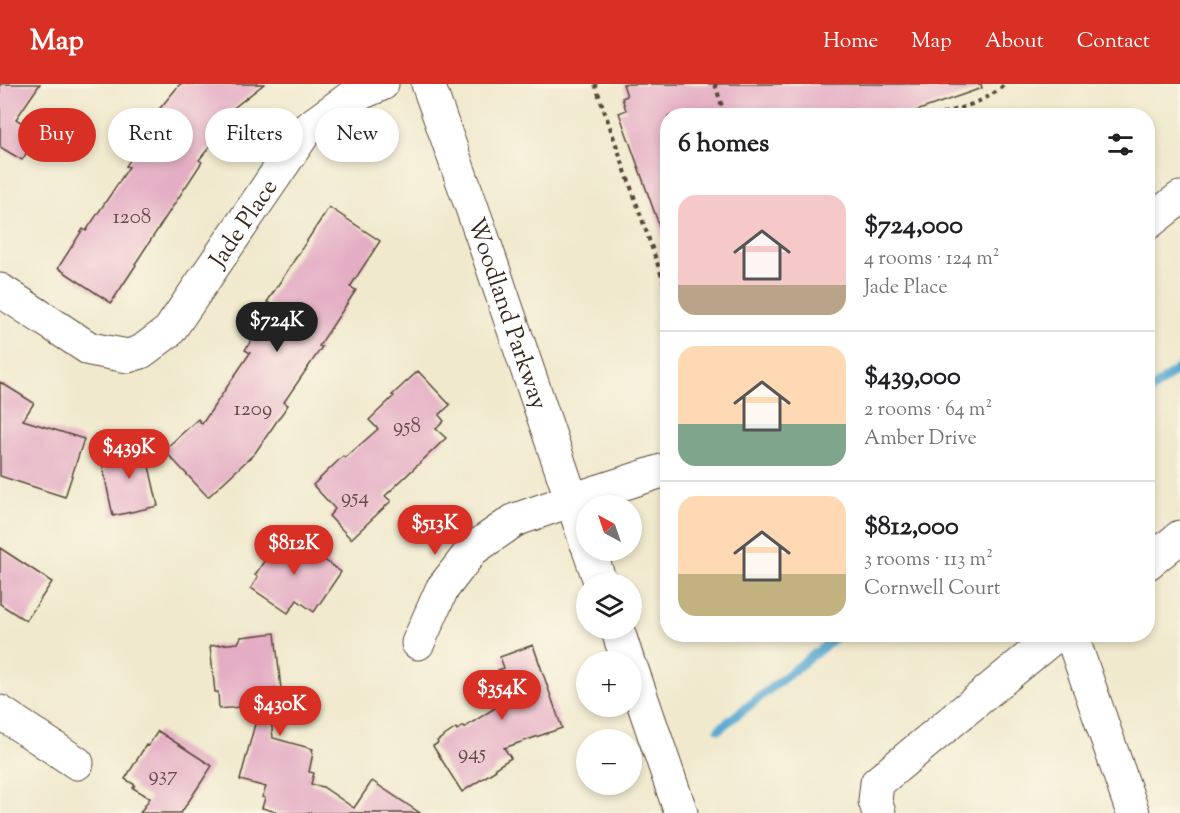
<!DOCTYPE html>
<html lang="en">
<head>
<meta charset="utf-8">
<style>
	:root { --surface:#fff; --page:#f2f2f2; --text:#202124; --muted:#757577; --line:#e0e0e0; --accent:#d93025 }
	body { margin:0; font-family:"Sorts Mill Goudy",serif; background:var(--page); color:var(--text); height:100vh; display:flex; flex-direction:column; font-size:22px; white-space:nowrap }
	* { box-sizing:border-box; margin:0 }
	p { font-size:20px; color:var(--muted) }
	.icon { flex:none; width:33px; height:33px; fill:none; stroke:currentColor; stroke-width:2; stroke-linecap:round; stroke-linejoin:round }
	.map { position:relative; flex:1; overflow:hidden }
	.side { position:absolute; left:660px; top:24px; width:495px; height:534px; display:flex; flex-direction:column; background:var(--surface); border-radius:24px; box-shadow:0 3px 9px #0003 }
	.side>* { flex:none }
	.top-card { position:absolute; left:18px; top:24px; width:552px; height:54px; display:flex; gap:12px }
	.needle { width:39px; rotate:320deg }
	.tools { position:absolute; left:576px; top:411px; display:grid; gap:12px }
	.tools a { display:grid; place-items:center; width:66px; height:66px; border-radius:50%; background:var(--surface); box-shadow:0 3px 9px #0003; font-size:30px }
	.price { position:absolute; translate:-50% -51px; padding:0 14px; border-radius:21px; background:var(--accent); color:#fff; font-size:20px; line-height:39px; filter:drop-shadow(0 2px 3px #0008) }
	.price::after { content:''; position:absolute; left:50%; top:36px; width:18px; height:14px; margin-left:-9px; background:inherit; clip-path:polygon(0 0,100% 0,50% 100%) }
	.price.selected { background:#222; color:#fff }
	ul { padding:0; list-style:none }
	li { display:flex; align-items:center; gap:18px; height:150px; padding:0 18px }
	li+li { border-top:2px solid var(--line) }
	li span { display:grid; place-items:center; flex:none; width:168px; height:120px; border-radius:18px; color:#555 }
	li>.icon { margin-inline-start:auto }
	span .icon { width:72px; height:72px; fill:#fffc; stroke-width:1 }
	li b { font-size:26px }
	h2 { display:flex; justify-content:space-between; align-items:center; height:72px; padding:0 18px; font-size:26px }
	.tag { padding:0 21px; border-radius:27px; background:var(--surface); box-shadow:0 3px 9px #0003; font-size:21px; line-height:54px }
	.tag.selected { background:var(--accent); color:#fff }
	header { display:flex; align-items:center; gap:36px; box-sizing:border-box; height:84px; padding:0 30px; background:var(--accent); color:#fff }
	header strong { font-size:28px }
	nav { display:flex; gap:33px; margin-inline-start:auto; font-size:21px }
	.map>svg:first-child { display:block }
</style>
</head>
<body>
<header>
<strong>Map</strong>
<nav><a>Home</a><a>Map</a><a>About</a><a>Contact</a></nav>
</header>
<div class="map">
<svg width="1180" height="729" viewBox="0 0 1180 729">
	<rect width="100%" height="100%" fill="#fcf5e5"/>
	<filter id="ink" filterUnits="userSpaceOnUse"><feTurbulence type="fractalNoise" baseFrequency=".0167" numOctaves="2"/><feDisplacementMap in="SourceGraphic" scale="12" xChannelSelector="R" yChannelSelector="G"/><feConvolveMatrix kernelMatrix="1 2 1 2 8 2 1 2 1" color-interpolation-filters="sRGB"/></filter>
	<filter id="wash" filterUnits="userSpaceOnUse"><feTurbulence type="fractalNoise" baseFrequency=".008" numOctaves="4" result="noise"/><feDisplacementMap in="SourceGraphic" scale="24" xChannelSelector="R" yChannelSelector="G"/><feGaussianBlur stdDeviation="1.35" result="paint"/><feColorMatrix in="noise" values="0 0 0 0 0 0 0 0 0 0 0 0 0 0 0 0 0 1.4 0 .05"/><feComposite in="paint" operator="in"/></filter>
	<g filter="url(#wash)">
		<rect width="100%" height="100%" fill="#f0e9cd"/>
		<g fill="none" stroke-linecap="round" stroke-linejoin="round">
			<path stroke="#59a9d3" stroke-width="9" d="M1148,309L1180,283
				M719,645L840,550"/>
		</g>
		<g id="blocks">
			<path fill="#e4adc4" d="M0,0H40L16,35L39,50L22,76L0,63Z
				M180,0H264L226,30L232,35L199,76L202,78L135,180L136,181L111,219L58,184L83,145L86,147L129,83L126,82L159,32L156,29Z
				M623,0H981L982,4L902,32H668V154L664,155L619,29L626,26L622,14L627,12Z
				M329,123L380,157L350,203L356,206L319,262L322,263L284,318L288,321L255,369L208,413L164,366L198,335L202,340L250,269L245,266L274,222L267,218Z
				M418,287L450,321L439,331L444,337L436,345L446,354L385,412L391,417L351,455L329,432L335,425L313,401L343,372L345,374L378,345L369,336L394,312L392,311Z
				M0,298L34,319L23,336L84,355L65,413L0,392Z
				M144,360L158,422L113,432L100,370Z
				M282,450L294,458L295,455L341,488L314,528L297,516L288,529L251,504L258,493L255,491Z
				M0,464L52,498L26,537L0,520Z
				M275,549L281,605L268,606L273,654L313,665L312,668L313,669L309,688L314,689L311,700L323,703L354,724L372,697L420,729H280L262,724L265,714L262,713L266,703L240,696L260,621L219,625L218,608H215L210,562L238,559L241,553Z
				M533,561L562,644L504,664L511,674L495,684L496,686L462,708L433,662L438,659L437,657L456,644L457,646L463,642L464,644L498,622L490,599L501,595L498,586L504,584L500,573Z
				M158,647L212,682L181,729H140L150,714L133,704L135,701L125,695L146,661L148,662Z"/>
		</g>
	</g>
	<g filter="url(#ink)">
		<use href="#blocks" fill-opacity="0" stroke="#564738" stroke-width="1.5"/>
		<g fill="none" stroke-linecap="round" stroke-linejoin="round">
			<g stroke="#564738" stroke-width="35">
				<g id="minor">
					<path d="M1148,139L1180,114"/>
					<path id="s1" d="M0,206L90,265L128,272L141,268L169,247L307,45L350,14L382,0"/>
					<path d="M1148,479L1180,453"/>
					<path d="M1071,550L1133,729"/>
					<path d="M418,559L442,505L473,465L515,436L572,416L668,385"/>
					<path d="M0,628L77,679"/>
					<path d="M879,729L875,717L877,699L1057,550"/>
				</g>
			</g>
			<g stroke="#564738" stroke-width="35">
				<g id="major">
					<path id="s2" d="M428,0L482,152L586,458"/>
					<path d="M589,466L601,500"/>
					<path d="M617,544L628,578"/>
					<path d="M632,586L681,729"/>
				</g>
			</g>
			<path stroke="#564738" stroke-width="4" stroke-dasharray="4.5 4.5" stroke-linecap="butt" d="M595,0L668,210
				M715,0L725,32
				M934,32C959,24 986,19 1005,0"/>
			<use href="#minor" stroke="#fff" stroke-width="33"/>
			<use href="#major" stroke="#fff" stroke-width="33"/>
		</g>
	</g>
	<g text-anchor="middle" stroke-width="4.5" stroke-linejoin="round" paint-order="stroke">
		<g font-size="21" fill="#654b48">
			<text x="132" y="139">1208</text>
			<text x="253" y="331">1209</text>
			<text x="407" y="348">958</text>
			<text x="355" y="419">954</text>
			<text x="472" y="675">945</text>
			<text x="163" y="697">937</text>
		</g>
		<g font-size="24" fill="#3b2a1e" stroke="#fcf5e5">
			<text dy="8" stroke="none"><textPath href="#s1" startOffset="326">Jade Place</textPath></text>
			<text dy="8" stroke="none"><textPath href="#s2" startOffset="243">Woodland Parkway</textPath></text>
		</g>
	</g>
</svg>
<div class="tools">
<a><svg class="needle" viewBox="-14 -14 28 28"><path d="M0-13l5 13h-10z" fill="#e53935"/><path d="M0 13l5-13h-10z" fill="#757577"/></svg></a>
<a><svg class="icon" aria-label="layers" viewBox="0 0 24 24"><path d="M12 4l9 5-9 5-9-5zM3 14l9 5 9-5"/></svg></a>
<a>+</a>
<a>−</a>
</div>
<b class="price selected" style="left:277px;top:269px">$724K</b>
<b class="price" style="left:129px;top:396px">$439K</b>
<b class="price" style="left:435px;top:472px">$513K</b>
<b class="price" style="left:294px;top:492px">$812K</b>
<b class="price" style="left:502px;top:637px">$354K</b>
<b class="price" style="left:280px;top:653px">$430K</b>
<div class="top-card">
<a class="tag selected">Buy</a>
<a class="tag">Rent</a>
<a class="tag">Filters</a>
<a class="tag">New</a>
</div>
<section class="side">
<h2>6 homes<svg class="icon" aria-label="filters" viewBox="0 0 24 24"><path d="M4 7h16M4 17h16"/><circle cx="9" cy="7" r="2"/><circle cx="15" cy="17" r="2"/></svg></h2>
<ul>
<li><span style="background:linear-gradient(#f6c9c9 75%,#b9a48a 0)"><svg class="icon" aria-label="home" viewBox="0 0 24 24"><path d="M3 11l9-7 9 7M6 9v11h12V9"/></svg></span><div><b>$724,000</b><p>4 rooms · 124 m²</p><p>Jade Place</p></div></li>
<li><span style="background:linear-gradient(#ffd9b3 65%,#7fa58c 0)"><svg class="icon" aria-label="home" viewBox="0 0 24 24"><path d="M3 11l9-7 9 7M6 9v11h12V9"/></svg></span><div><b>$439,000</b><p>2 rooms · 64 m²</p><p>Amber Drive</p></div></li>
<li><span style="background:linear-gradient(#ffd9b3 65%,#c2b280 0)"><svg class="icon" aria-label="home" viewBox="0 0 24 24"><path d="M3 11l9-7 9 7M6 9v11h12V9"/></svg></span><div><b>$812,000</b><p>3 rooms · 113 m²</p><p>Cornwell Court</p></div></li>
</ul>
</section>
</div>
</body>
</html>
